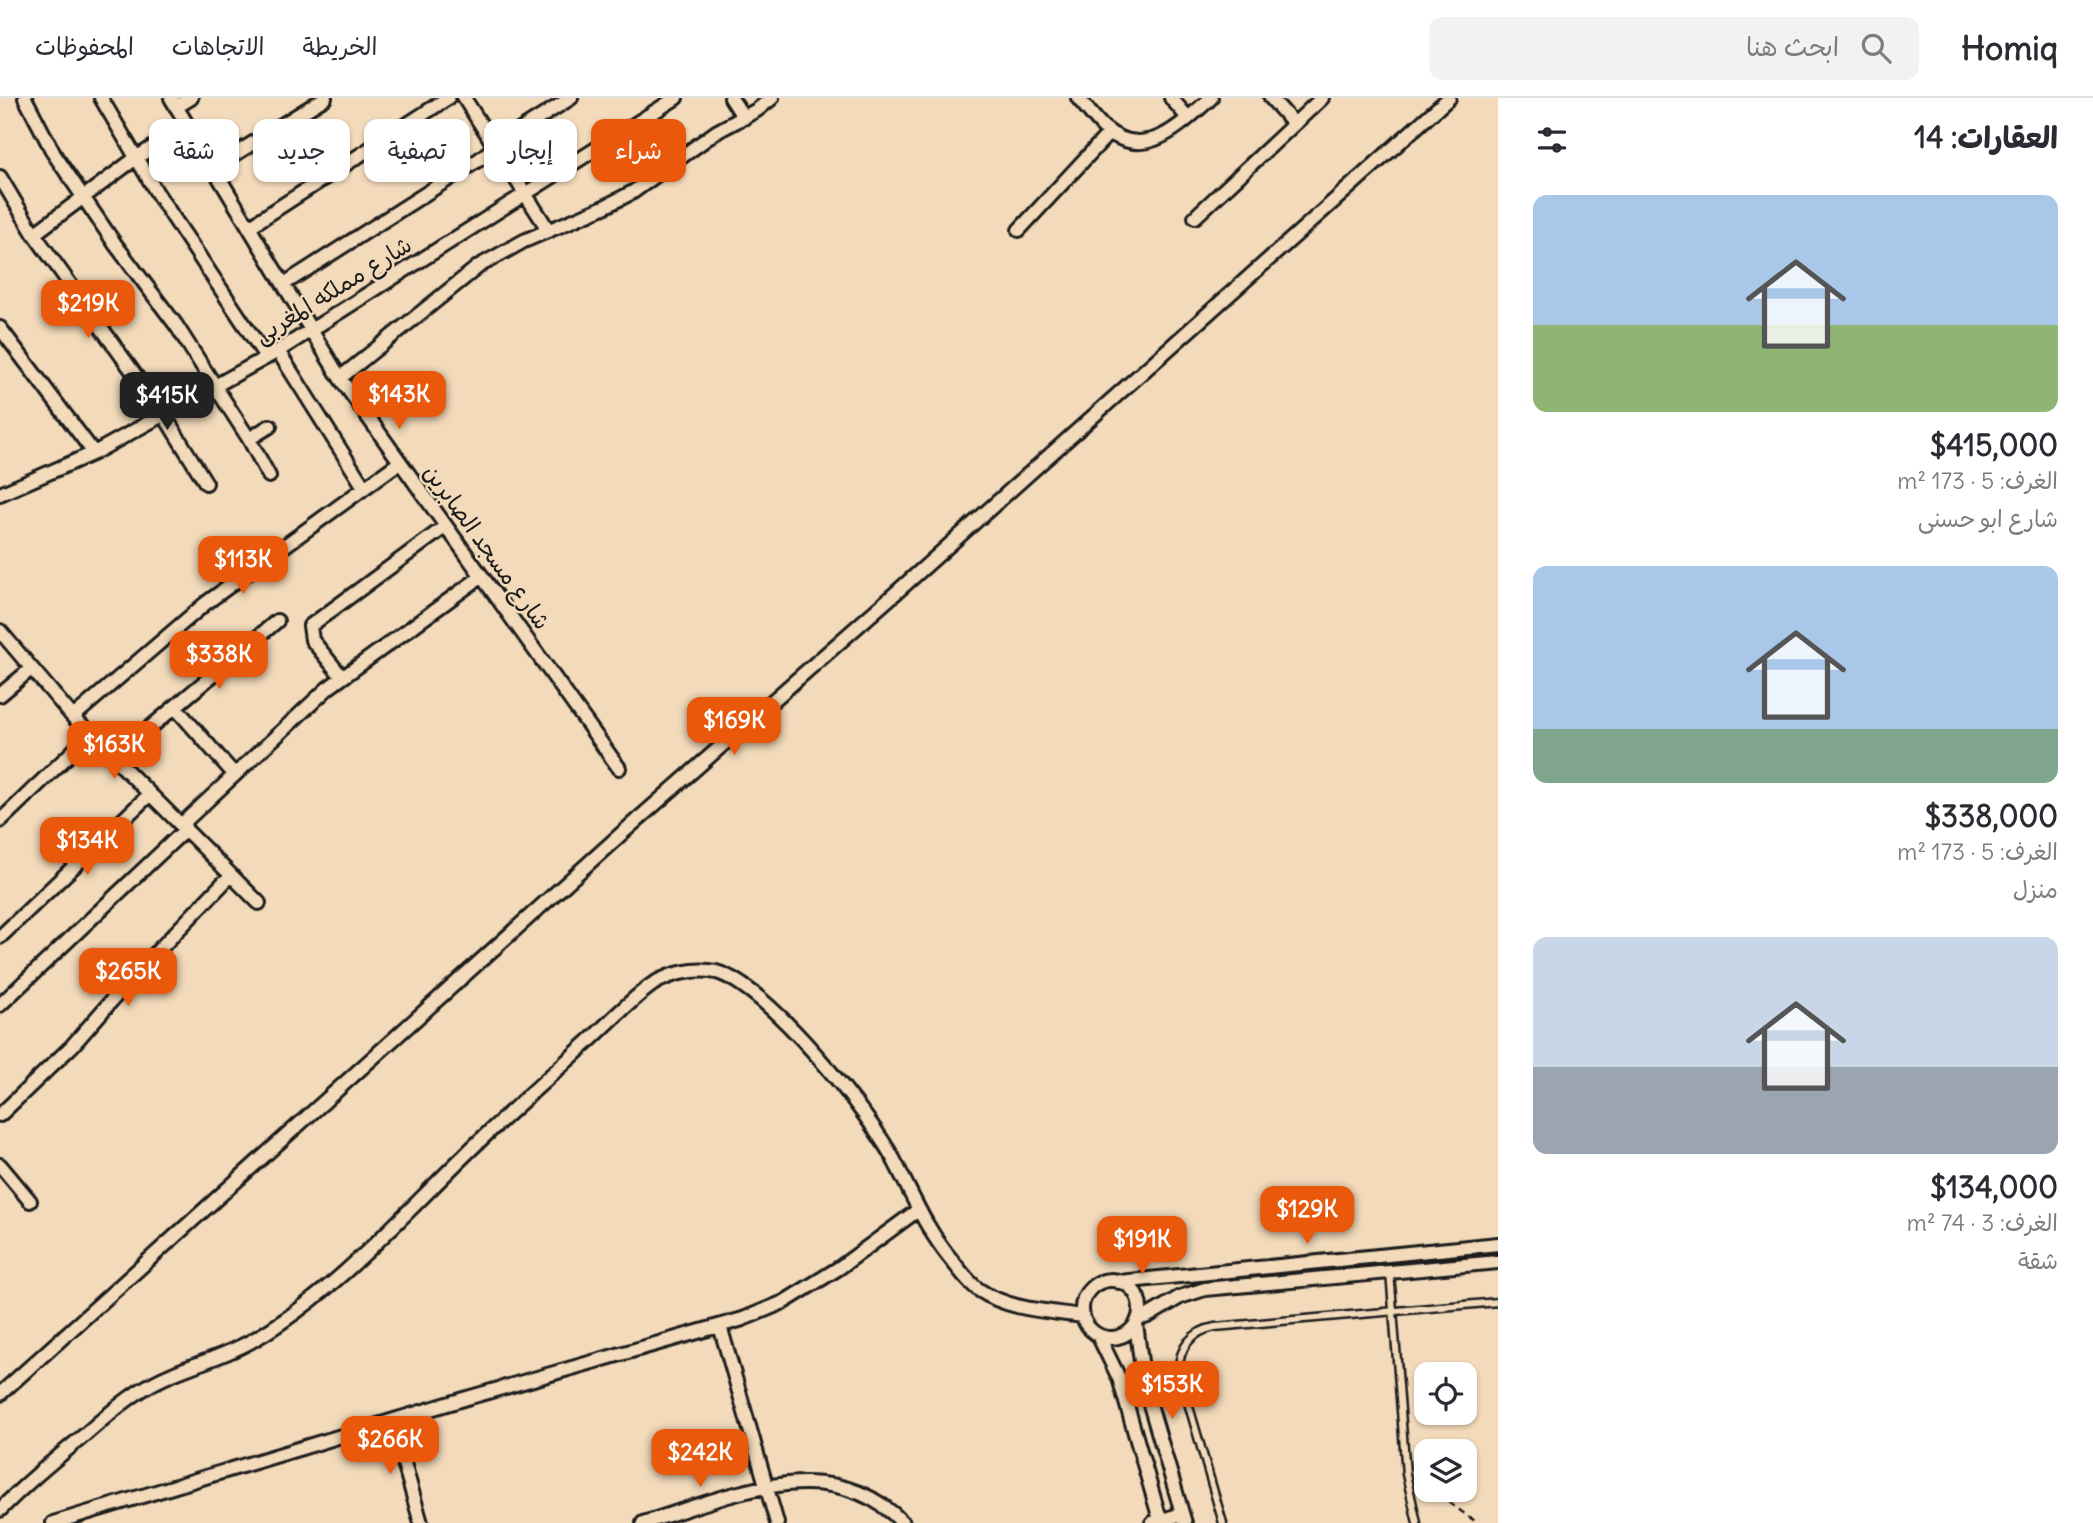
<!DOCTYPE html>
<html lang="ar">
<head>
<meta charset="utf-8">
<style>
	:root { --surface:#fff; --page:#f2f2f3; --text:#2b2b33; --muted:#7c7c81; --line:#e1e1e2; --accent:#ea580c }
	body { margin:0; font-family:Delius,"Playpen Sans Arabic",sans-serif; background:var(--page); color:var(--text); direction:rtl; height:100vh; display:flex; flex-direction:column; font-size:26px; white-space:nowrap }
	* { box-sizing:border-box; margin:0 }
	p { font-size:23px; color:var(--muted) }
	.icon { flex:none; width:38px; height:38px; fill:none; stroke:currentColor; stroke-width:2; stroke-linecap:round; stroke-linejoin:round }
	.map { position:relative; flex:1; overflow:hidden; direction:ltr }
	.drawer { display:flex; flex-direction:column; background:var(--surface); width:595px }
	.drawer>* { flex:none }
	.banner { position:absolute; left:21px; top:21px; width:665px; height:63px; direction:rtl; display:flex; gap:14px }
	.controls { position:absolute; left:1414px; top:1264px; display:grid; gap:14px }
	.controls a { display:grid; place-items:center; width:63px; height:63px; border-radius:14px; background:var(--surface); box-shadow:0 2px 5px #0004; font-size:35px }
	.price { position:absolute; translate:-50% -60px; padding:0 16px; border-radius:14px; background:var(--accent); color:#fff; font-size:23px; line-height:46px; filter:drop-shadow(0 2px 4px #0008) }
	.price::after { content:''; position:absolute; left:50%; top:42px; width:21px; height:16px; margin-left:-10px; background:inherit; clip-path:polygon(0 0,100% 0,50% 100%) }
	.price.on { background:#222; color:#fff }
	ul { padding:0; list-style:none }
	li { display:grid; align-content:center; gap:14px; height:371px; padding:0 35px }
	li span { display:grid; place-items:center; height:217px; border-radius:14px; color:#555 }
	li>.icon { margin-inline-start:auto }
	span .icon { width:126px; height:126px; fill:#fffc; stroke-width:1 }
	li b { font-size:30px }
	h2 { display:flex; justify-content:space-between; align-items:center; height:84px; padding:0 35px; font-size:30px }
	.tag { padding:0 24px; border-radius:14px; background:var(--surface); box-shadow:0 2px 5px #0004; font-size:24px; line-height:63px }
	.tag.on { background:var(--accent); color:#fff }
	header { display:flex; align-items:center; gap:42px; box-sizing:border-box; height:98px; padding:0 35px; background:var(--surface); border-bottom:2px solid var(--line) }
	header strong { font-size:33px }
	nav { display:flex; gap:38px; margin-inline-start:auto; font-size:24px }
	.search { width:490px; height:63px; background:var(--page); display:flex; align-items:center; gap:18px; box-sizing:border-box; padding:0 24px; border-radius:14px; color:var(--muted); font-size:26px }
	main { display:flex; flex:1; min-height:0 }
	.map>svg:first-child { display:block }
</style>
</head>
<body>
<header>
<strong>Homiq</strong>
<div class="search"><svg class="icon" aria-label="search" viewBox="0 0 24 24"><circle cx="10" cy="10" r="6"/><path d="M15 15l6 6"/></svg>ابحث هنا</div>
<nav><a>الخريطة</a><a>الاتجاهات</a><a>المحفوظات</a></nav>
</header>
<main>
<section class="drawer">
<h2>العقارات: 14<svg class="icon" aria-label="filters" viewBox="0 0 24 24"><path d="M4 7h16M4 17h16"/><circle cx="9" cy="7" r="2"/><circle cx="15" cy="17" r="2"/></svg></h2>
<ul>
<li><span style="background:linear-gradient(#a9c7e8 60%,#8fb573 0)"><svg class="icon" aria-label="home" viewBox="0 0 24 24"><path d="M3 11l9-7 9 7M6 9v11h12V9"/></svg></span><div><b>$415,000</b><p>الغرف: 5 · 173 m²</p><p>شارع ابو حسنى</p></div></li>
<li><span style="background:linear-gradient(#a9c7e8 75%,#7fa58c 0)"><svg class="icon" aria-label="home" viewBox="0 0 24 24"><path d="M3 11l9-7 9 7M6 9v11h12V9"/></svg></span><div><b>$338,000</b><p>الغرف: 5 · 173 m²</p><p>منزل</p></div></li>
<li><span style="background:linear-gradient(#c9d6e8 60%,#9aa5b1 0)"><svg class="icon" aria-label="home" viewBox="0 0 24 24"><path d="M3 11l9-7 9 7M6 9v11h12V9"/></svg></span><div><b>$134,000</b><p>الغرف: 3 · 74 m²</p><p>شقة</p></div></li>
</ul>
</section>
<div class="map">
<svg width="1498" height="1425" viewBox="0 0 1498 1425">
	<rect width="100%" height="100%" fill="#f2daba"/>
	<filter id="ink" filterUnits="userSpaceOnUse"><feTurbulence type="fractalNoise" baseFrequency=".0143" numOctaves="2"/><feDisplacementMap in="SourceGraphic" scale="14" xChannelSelector="R" yChannelSelector="G"/><feConvolveMatrix kernelMatrix="1 2 1 2 8 2 1 2 1" color-interpolation-filters="sRGB"/></filter>
	<g filter="url(#ink)">
		<g fill="none" stroke-linecap="round" stroke-linejoin="round">
			<g stroke="#1c1c1c" stroke-width="11">
				<path id="service" d="M1390,1174L1406,1376L1417,1425
					M1223,1425L1179,1274C1178,1250 1192,1233 1215,1229L1498,1204"/>
			</g>
			<g stroke="#1c1c1c" stroke-width="18">
				<path id="minor" d="M25,0L54,56L115,146L176,227L249,341L269,378
					M101,0L157,95L266,259
					M171,0L340,280L619,670
					M464,0L549,133
					M731,0L744,20
					M1078,0C1086,9 1094,20 1103,29C1145,66 1180,27 1211,0
					M1171,0L1188,20
					M1271,0L1294,26
					M176,9L191,0
					M213,70L325,0
					M0,79L34,136L164,317L206,385
					M1195,119L1322,0
					M249,129L448,0
					M1019,132L1110,34
					M34,136L136,60L187,27
					M284,186L480,61L501,44L571,0
					M0,230L94,355
					M278,253L364,389
					M340,280L479,168L524,143L604,109L633,94L716,34L757,12L772,0
					M249,341L270,328
					M0,396L94,355L278,253L676,0
					M0,533L73,619L259,805
					M342,579L312,542L310,528L446,428
					M0,597L31,571
					M175,609L234,676
					M73,619L206,505L400,364
					M139,639L277,523
					M0,723L91,636
					M181,727L328,590L482,478
					M0,839L150,696
					M0,907L186,731
					M0,1017L72,948L127,885L231,777
					M0,1067L30,1103
					M1082 1211a29 29 0 1 1 58 0a29 29 0 1 1-58 0Z
					M1119,1184L1498,1146
					M1138,1221L1148,1218L1180,1199L1205,1191L1498,1164
					M1136,1226L1144,1286L1185,1425
					M720,1228L777,1425
					M1098,1237L1119,1280L1161,1425
					M0,1296L620,737L899,492L1449,0
					M392,1323L421,1425
					M0,1412C25,1386 53,1363 81,1340C101,1323 120,1305 143,1291C178,1269 220,1262 255,1241C335,1194 400,1120 466,1056C506,1017 547,981 588,944C609,925 630,902 653,886C671,875 695,870 716,874C767,887 872,1018 896,1066C915,1103 927,1133 954,1165C962,1175 969,1185 979,1192C1009,1212 1047,1213 1082,1218
					M53,1425L467,1300L743,1221L784,1204L839,1170L918,1112
					M643,1425C727,1400 830,1349 903,1425
					M1152,1425L1182,1416"/>
			</g>
			<path stroke="#1c1c1c" stroke-width="2.5" stroke-dasharray="7 5" stroke-linecap="butt" d="M1429,1391L1478,1425"/>
			<use href="#service" stroke="#f2daba" stroke-width="6"/>
			<use href="#minor" stroke="#f2daba" stroke-width="12"/>
		</g>
	</g>
	<g text-anchor="middle" stroke-width="5" stroke-linejoin="round" paint-order="stroke">
		<g font-size="23" fill="#1c1c1c" stroke="#f2daba">
			<text transform="translate(333 192) rotate(-32)" y="8">شارع مملكه المغربى</text>
			<text transform="translate(487 449) rotate(54)" y="8">شارع مسجد الصابرين</text>
		</g>
	</g>
</svg>
<div class="controls">
<a><svg class="icon" aria-label="locate" viewBox="0 0 24 24"><circle cx="12" cy="12" r="6"/><path d="M12 2v4M12 18v4M2 12h4M18 12h4"/></svg></a>
<a><svg class="icon" aria-label="layers" viewBox="0 0 24 24"><path d="M12 4l9 5-9 5-9-5zM3 14l9 5 9-5"/></svg></a>
</div>
<b class="price" style="left:88px;top:242px">$219K</b>
<b class="price" style="left:399px;top:333px">$143K</b>
<b class="price on" style="left:167px;top:334px">$415K</b>
<b class="price" style="left:243px;top:498px">$113K</b>
<b class="price" style="left:219px;top:593px">$338K</b>
<b class="price" style="left:734px;top:659px">$169K</b>
<b class="price" style="left:114px;top:683px">$163K</b>
<b class="price" style="left:87px;top:779px">$134K</b>
<b class="price" style="left:128px;top:910px">$265K</b>
<b class="price" style="left:1307px;top:1148px">$129K</b>
<b class="price" style="left:1142px;top:1178px">$191K</b>
<b class="price" style="left:1172px;top:1323px">$153K</b>
<b class="price" style="left:390px;top:1378px">$266K</b>
<b class="price" style="left:700px;top:1391px">$242K</b>
<div class="banner">
<a class="tag on">شراء</a>
<a class="tag">إيجار</a>
<a class="tag">تصفية</a>
<a class="tag">جديد</a>
<a class="tag">شقة</a>
</div>
</div>
</main>
</body>
</html>
